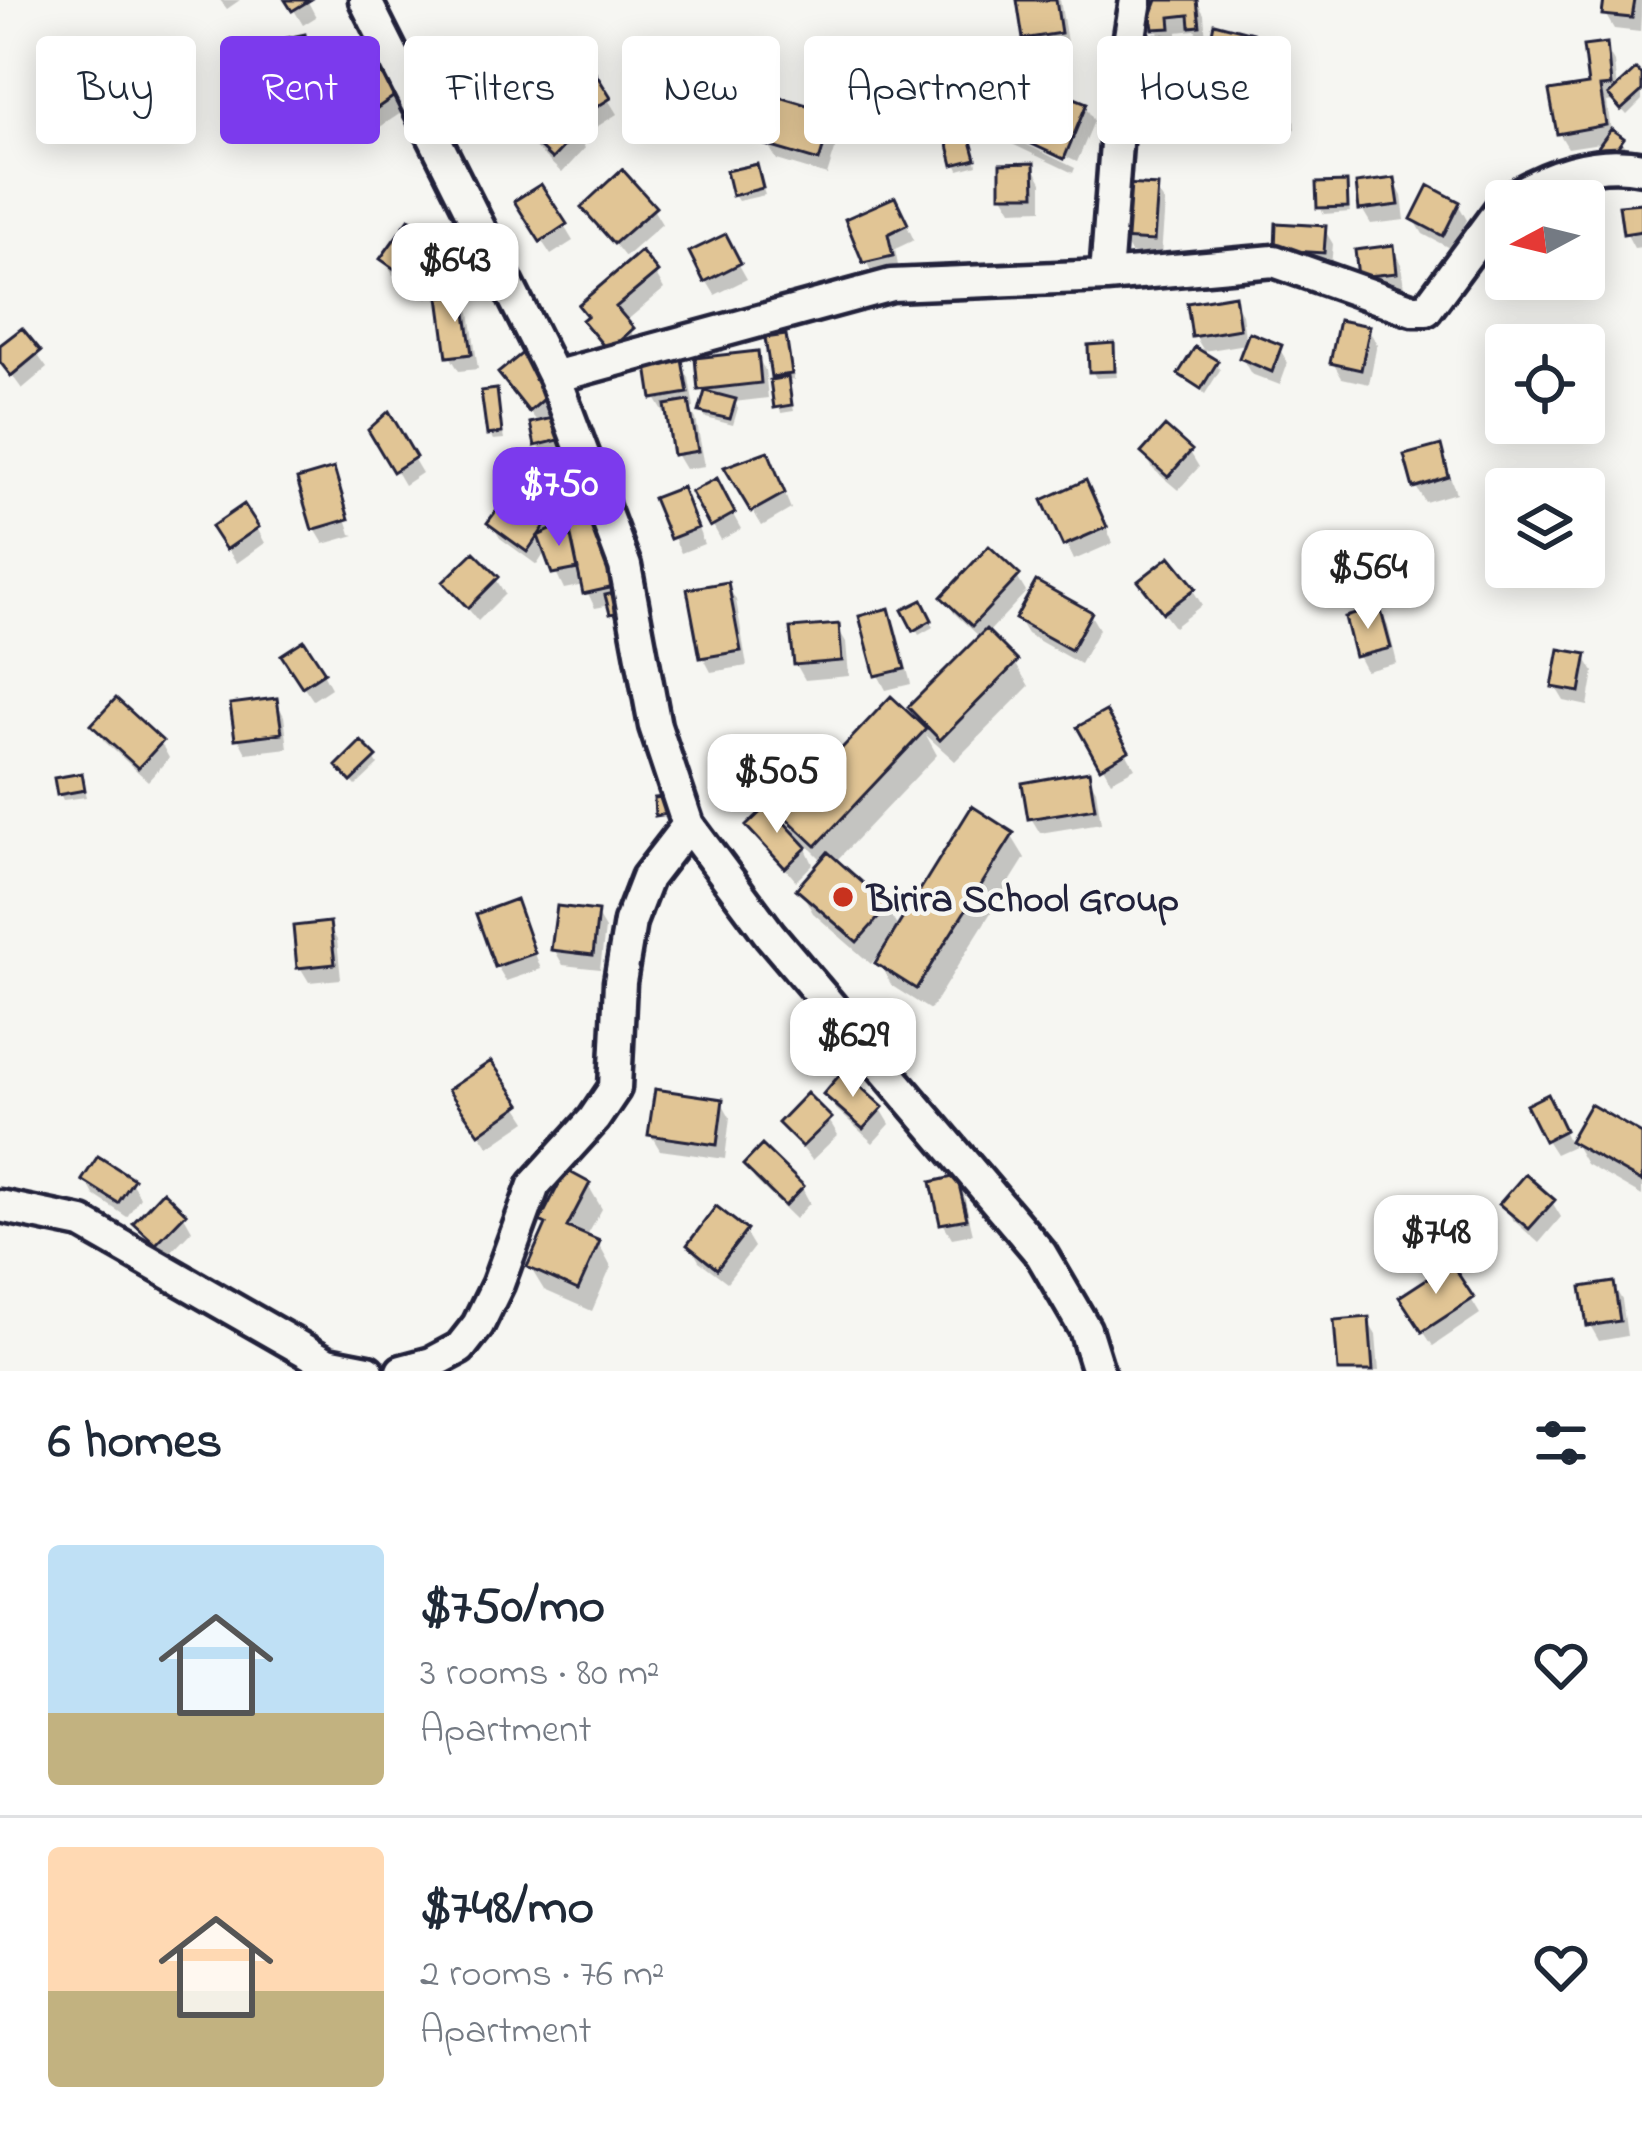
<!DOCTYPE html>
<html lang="en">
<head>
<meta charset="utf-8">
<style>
	:root { --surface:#fff; --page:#f6f6f7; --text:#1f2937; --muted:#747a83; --line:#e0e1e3; --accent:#7c3aed }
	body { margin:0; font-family:"Indie Flower",sans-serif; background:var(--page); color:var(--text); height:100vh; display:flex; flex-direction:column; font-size:45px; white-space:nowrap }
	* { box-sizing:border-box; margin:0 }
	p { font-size:39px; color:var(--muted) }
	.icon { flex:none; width:66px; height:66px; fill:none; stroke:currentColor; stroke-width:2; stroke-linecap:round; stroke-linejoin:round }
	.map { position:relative; height:1371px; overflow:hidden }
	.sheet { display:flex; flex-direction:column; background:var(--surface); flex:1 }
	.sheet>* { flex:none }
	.guide { position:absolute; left:36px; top:36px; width:1572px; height:108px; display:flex; gap:24px }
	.needle { width:78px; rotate:263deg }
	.fabs { position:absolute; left:1485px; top:180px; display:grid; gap:24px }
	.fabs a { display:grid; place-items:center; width:120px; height:120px; border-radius:12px; background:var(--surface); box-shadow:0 6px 30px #0003; font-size:60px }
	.price { position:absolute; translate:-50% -102px; padding:0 27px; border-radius:24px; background:#fff; color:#222; font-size:39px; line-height:78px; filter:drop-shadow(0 3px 6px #0008) }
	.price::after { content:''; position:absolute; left:50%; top:72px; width:36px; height:27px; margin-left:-18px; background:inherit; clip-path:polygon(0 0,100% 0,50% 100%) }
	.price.on { background:var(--accent); color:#fff }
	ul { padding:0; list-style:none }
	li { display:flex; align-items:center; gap:36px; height:300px; padding:0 48px }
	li+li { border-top:3px solid var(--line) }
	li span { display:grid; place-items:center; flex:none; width:336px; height:240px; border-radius:12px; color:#555 }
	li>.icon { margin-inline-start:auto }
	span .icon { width:144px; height:144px; fill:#fffc; stroke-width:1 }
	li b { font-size:51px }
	h2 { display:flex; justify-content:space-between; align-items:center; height:144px; padding:0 48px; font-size:51px }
	.tag { padding:0 42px; border-radius:12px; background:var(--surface); box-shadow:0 6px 30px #0003; font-size:42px; line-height:108px }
	.tag.on { background:var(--accent); color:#fff }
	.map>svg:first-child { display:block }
</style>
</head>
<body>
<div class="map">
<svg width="1642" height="1371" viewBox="0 0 1642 1371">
	<rect width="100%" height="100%" fill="#f6f6f2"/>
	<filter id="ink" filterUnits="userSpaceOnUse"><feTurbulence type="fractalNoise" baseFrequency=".00833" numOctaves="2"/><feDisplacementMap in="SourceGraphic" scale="24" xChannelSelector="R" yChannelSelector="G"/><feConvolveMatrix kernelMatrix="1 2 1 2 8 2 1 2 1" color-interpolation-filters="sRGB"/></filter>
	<g filter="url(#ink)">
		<path fill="#0003" d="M220,0H240L227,9Z
			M288,0H307L316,17L303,25Z
			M1020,0H1060L1068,48L1035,54L1026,38Z
			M1196,0L1204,14L1206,41H1202L1195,30L1177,32V41L1187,42L1195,57L1191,96L1163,92L1154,76L1159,35L1154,16Z
			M1607,0H1642L1640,32L1614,29L1605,14Z
			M1251,35L1260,51L1254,76L1283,75L1292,90L1295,130L1265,132L1256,116L1253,74L1220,66L1211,51Z
			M303,38L312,53L321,101L286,109L277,94Z
			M1605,46L1614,62L1617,91L1642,80V100L1627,115L1614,101L1607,102L1611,132L1626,146L1613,164L1606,142L1568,148L1559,133L1591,88Z
			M590,70L617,114L595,128L568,84Z
			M401,92L410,107L374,131L349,95Z
			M1085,106L1094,121L1077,162L1007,129V135L1075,168L1073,173L1008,142L999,126L1042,121Z
			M832,116L841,131L827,175L777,160L768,145Z
			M522,129L576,133L585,148L562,173L531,144Z
			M969,133L977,165L959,170L956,163Z
			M1033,166L1042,182V209L1012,210L1003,195Z
			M756,167L765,195L738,201L734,195Z
			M1394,181L1402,196L1405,220L1371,224L1362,209Z
			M1345,185L1350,212L1324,214L1320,207Z
			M1156,189L1165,204L1161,255L1131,253L1123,238Z
			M1458,204L1467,220L1451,249L1423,234L1414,219Z
			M1642,206V247L1634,248L1626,233Z
			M585,207L653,209L662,224L625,257Z
			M902,215L914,240L895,249L899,271L874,277L866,261Z
			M526,217L564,226L573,241L551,255Z
			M1324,229L1333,244L1331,267L1278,249Z
			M724,238L747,279L715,295L706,280Z
			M445,247L453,263L428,299L393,275L384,259Z
			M1393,249L1401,264L1404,288L1369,292L1361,276Z
			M655,273L664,289L625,322L640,345L619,364L586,320Z
			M461,296L470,312L478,369L459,371L450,356Z
			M1233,299L1242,314L1246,344L1204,351L1195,336Z
			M1368,329L1377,344L1369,384L1342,378L1333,363Z
			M21,332L47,368L22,389L0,359V349Z
			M784,338L794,380L787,381L794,411L781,413L774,376Z
			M1112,347L1117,377L1096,378L1092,371Z
			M1279,348L1288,363L1280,385L1251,374L1242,358Z
			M756,355L765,370L768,398L734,402L738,408L733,425L706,418L702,411L706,397L701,389Z
			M681,363L689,378L694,408L690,409L696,419L705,466L685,469L676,454L669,412L664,413L655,398Z
			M1216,364L1220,370L1205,394L1182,374Z
			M501,374L563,406L541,424L556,420L564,446L542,451L538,445L539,424Z
			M495,393L504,439L493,440L490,434Z
			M388,416L422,473L404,485L372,430Z
			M1439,448L1456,493L1425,502L1416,487Z
			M1190,452L1199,467L1178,490L1153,469L1145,454Z
			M728,469L775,470L791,509L762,526Z
			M332,471L339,483H335L351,534L355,535L324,544L315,529Z
			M715,482L741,529L721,540L695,493Z
			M1093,498L1113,543L1074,560L1046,501Z
			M657,500L689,506L704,544L681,553Z
			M597,514L627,617L616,620L611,605L595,608L584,585L564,589L546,551L537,565L500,538L491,523L547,522L553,532Z
			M257,528L265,543L237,563L223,543Z
			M1017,577L1026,592L987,634L1015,663L1029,686L955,761L926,735L937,755L835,862L886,908L899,929L1011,835L1025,858L930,1010L892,986L876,958L871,964L813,913L800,889L824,862L802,840L813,864L796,881L750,826L800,841L785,814L925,730L912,708L981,638L954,613L945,598Z
			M496,579L505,594L478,621L447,583Z
			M727,585L736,600L747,666L711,672L703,657Z
			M1193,590L1202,605L1174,627L1151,597Z
			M921,604L933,627L919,635L906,611Z
			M888,611L896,627L911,684L886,690L878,675Z
			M1379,611L1388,626L1397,663L1366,671L1358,656Z
			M1090,614L1099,629L1080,664L1027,634L1018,619Z
			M837,627L846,642L849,676L805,680L796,664Z
			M1585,657L1594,672L1588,706L1564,701L1555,686Z
			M293,671L323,673L331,688L313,700Z
			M276,701L284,716L288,748L246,753L238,738Z
			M1105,715L1135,768L1111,781L1081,728Z
			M95,726L161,743L169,758L148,781L104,741Z
			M374,758L378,765L356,786L344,773Z
			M1087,775L1096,790L1101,823L1040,833L1031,818Z
			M81,776L86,797L63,800L60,794Z
			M515,903L541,969L506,981L497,966Z
			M596,914L605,929L600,969L563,965L554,949Z
			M328,925L337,940L341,979L309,982L300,967Z
			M491,1065L527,1121L489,1147L461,1106Z
			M827,1094L881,1109L890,1124L873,1143L836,1109Z
			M721,1101L730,1117L725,1159L660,1150L651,1135Z
			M1591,1108L1642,1137V1196L1586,1164L1575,1145L1555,1154L1546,1140L1555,1113L1570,1145Z
			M829,1120L838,1135L812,1160L782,1123Z
			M746,1165L802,1188L810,1203L795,1219L755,1180Z
			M86,1180L131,1182L140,1197L127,1217L94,1195Z
			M956,1180L964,1195L973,1234L952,1238L943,1223Z
			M588,1185L602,1209L586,1238L598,1243L611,1267L592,1311L544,1290L530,1267L548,1228L544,1221Z
			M1552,1202L1561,1217L1539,1243L1512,1219L1503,1204Z
			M183,1214L192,1230L166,1257L145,1238L137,1223Z
			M745,1232L754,1247L727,1282L699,1261L690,1245Z
			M1613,1285L1622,1300L1627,1336L1599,1341L1590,1325Z
			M1471,1299L1480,1314L1433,1346L1411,1313Z
			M1367,1320L1376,1335L1379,1371H1341Z"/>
		<path fill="#e1c595" stroke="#22223b" stroke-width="3" d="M285,0H310L292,11Z
			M1017,0H1056L1061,33L1023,39Z
			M1157,0H1197L1200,26L1190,27L1189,15L1170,17L1171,28L1153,29L1151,16Z
			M1604,0H1635L1632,18L1602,15Z
			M1214,23L1253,33L1247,60L1208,52Z
			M305,34L315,86L274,95L264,43Z
			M1156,35L1188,39L1183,82L1151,77Z
			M1607,43L1611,86L1600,87L1606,125L1557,134L1549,91L1588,85L1583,46Z
			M377,52L403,90L363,118L337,80Z
			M591,66L611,98L584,115L564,83Z
			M1636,69L1642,75V91L1621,110L1608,95Z
			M1285,71L1288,115L1253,117L1250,74Z
			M1052,89L1087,103L1064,159L995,127L1006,102L1040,117Z
			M780,97L834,113L819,161L765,145Z
			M545,100L578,131L552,159L519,128Z
			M966,123L976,159L953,165L944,129Z
			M1611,129L1624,138L1609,159L1596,150Z
			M1034,163L1035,195H1000V164Z
			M757,164L763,188L732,196L726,171Z
			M622,169L656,207L614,244L581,207Z
			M1395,178L1399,205L1359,210L1356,183Z
			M1347,182L1348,207L1317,208L1316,183Z
			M541,184L567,224L540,242L514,201Z
			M1124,184L1158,186L1154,241L1120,239Z
			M1428,185L1460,202L1443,236L1411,219Z
			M895,197L908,224L888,234L893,256L863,263L845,219Z
			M1642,203V231L1623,234L1619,205Z
			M409,219L447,245L419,286L380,259Z
			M1276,223L1326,226L1324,253L1275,250Z
			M726,234L741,263L704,282L689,252Z
			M1394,245L1397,273L1358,277L1355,250Z
			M641,251L658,272L616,307L634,328L608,351L582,320L587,316L578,305Z
			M463,293L472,354L447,357L439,297Z
			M1235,295L1240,329L1192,337L1187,303Z
			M1339,320L1370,326L1361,370L1330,363Z
			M22,328L41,351L11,376L0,362V345Z
			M1249,332L1282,345L1272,372L1239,358Z
			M786,335L792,374L771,377L765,338Z
			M1114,343L1115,371L1089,372L1088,345Z
			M1195,347L1218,361L1201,389L1178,374Z
			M525,351L556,389L529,412L498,373Z
			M758,351L761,383L698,390L695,358Z
			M682,360L688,393L652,399L647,366Z
			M788,377L792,405L774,408L770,380Z
			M497,389L502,433L487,435L481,391Z
			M705,391L736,399L730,419L699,412Z
			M689,401L698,451L673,455L665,405Z
			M389,411L416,457L393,472L368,430Z
			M557,417L563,439L535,446L530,423Z
			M1165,426L1192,450L1168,477L1141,453Z
			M1441,445L1449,477L1413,488L1404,455Z
			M768,451L785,493L751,512L724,467Z
			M587,466L592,495L569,498L565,470Z
			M334,468L349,519L312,530L297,479Z
			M717,478L735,513L710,527L691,492Z
			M1086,480L1107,527L1063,546L1042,500Z
			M682,487L698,528L670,539L653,498Z
			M510,492L549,520L527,552L487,523Z
			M244,504L259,527L226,550L211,527Z
			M598,511L614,587L583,594L567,518Z
			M568,522L578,569L552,574L538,536Z
			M989,546L1020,575L972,626L941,597Z
			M474,552L499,577L468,608L443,582Z
			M1170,556L1196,588L1163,613L1138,581Z
			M1036,581L1092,612L1071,650L1015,619Z
			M728,582L741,651L700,658L687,589Z
			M622,591L626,611L610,614L605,595Z
			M922,600L932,620L913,631L902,610Z
			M1380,607L1391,648L1355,657L1345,617Z
			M889,608L905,669L875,676L859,616Z
			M839,624L842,661L794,665L790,628Z
			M986,629L1018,661L940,740L908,707Z
			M304,640L325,672L302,687L281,655Z
			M1559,649L1587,654L1580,692L1552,687Z
			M891,696L926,729L816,846L781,813Z
			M116,698L163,741L138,768L91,725Z
			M277,698L282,733L235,739L230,704Z
			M1106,711L1129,751L1100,768L1077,727Z
			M361,741L377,757L351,782L336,766Z
			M1089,771L1095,808L1028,819L1022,783Z
			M82,773L85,790L57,795L54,778Z
			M672,796L674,813L655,816L654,798Z
			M768,805L807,847L785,868L746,826Z
			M972,806L1014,833L916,989L875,963Z
			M828,852L889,906L857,942L796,889Z
			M516,899L535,953L495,967L476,914Z
			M557,906L598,911L593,955L551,950Z
			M330,922L335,964L297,968L293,926Z
			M491,1061L521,1104L479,1134L448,1090Z
			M843,1071L883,1107L863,1129L823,1094Z
			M655,1089L723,1099L717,1145L648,1135Z
			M807,1093L832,1118L802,1147L778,1123Z
			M1548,1094L1565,1130L1544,1141L1526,1105Z
			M1590,1104L1642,1134V1182L1569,1141Z
			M762,1145L804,1186L785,1206L743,1165Z
			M98,1156L134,1179L118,1203L82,1180Z
			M566,1170L590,1183L567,1227L600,1241L578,1290L527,1267L546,1224L540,1221Z
			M1525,1174L1555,1200L1529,1229L1499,1204Z
			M957,1176L967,1219L940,1224L931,1182Z
			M163,1191L186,1213L156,1244L133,1223Z
			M716,1206L747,1230L717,1269L687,1245Z
			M1451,1263L1474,1298L1422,1332L1399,1297Z
			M1614,1282L1620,1321L1587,1326L1581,1287Z
			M1369,1317L1373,1371H1338L1334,1320Z"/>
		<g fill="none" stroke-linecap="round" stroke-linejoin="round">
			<g stroke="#22223b" stroke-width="39">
				<path id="minor" d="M365,0L554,377L625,566L655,726L688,825L770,935L1041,1254L1085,1329L1098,1371
					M1508,201C1545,176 1597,158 1642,168
					M1106,276L1119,104L1136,0
					M554,377L891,285L1106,276L1274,261L1413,310H1426L1506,202
					M0,1206L82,1223L327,1363L368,1371
					M402,1371L432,1363L460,1348L478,1325L498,1284L534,1185L594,1119L615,1088L620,982L630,922L647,878L688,825"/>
			</g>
			<use href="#minor" stroke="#f6f6f2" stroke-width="30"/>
		</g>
	</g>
	<circle fill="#c8321e" stroke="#f6f6f2" stroke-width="4.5" cx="843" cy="897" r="12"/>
	<g text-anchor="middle" stroke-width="9" stroke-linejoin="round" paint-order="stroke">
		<g font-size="39" font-weight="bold" fill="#22223b" stroke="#f6f6f2" text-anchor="start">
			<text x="867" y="911">Birira School Group</text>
		</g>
	</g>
</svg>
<div class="fabs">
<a><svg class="needle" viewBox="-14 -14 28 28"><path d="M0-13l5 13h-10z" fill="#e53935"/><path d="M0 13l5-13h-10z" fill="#747a83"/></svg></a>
<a><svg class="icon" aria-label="locate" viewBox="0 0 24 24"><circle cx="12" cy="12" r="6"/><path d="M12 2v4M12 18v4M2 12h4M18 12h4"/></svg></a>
<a><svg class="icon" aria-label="layers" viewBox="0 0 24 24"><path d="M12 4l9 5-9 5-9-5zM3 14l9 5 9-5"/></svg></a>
</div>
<b class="price" style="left:455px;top:325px">$643</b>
<b class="price on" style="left:559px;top:549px">$750</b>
<b class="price" style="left:1368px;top:632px">$564</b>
<b class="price" style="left:777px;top:836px">$505</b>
<b class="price" style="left:853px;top:1100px">$629</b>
<b class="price" style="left:1436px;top:1297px">$748</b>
<div class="guide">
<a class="tag">Buy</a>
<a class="tag on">Rent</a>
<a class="tag">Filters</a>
<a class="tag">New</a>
<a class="tag">Apartment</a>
<a class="tag">House</a>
</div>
</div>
<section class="sheet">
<h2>6 homes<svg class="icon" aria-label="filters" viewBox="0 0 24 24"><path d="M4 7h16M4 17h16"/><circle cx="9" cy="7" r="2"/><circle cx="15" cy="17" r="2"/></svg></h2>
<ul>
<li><span style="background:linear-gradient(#bfe0f5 70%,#c2b280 0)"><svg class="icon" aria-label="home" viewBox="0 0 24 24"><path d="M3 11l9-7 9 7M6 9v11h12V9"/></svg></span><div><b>$750/mo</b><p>3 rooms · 80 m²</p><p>Apartment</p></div><svg class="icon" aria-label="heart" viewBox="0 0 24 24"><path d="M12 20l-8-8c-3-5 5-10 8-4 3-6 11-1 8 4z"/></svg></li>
<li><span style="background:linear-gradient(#ffd9b3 60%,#c2b280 0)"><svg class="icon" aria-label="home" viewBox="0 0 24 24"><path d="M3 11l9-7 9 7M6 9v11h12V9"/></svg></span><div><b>$748/mo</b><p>2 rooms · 76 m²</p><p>Apartment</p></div><svg class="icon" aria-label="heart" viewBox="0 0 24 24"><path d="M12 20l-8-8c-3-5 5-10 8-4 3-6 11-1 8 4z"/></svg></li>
</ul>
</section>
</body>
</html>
